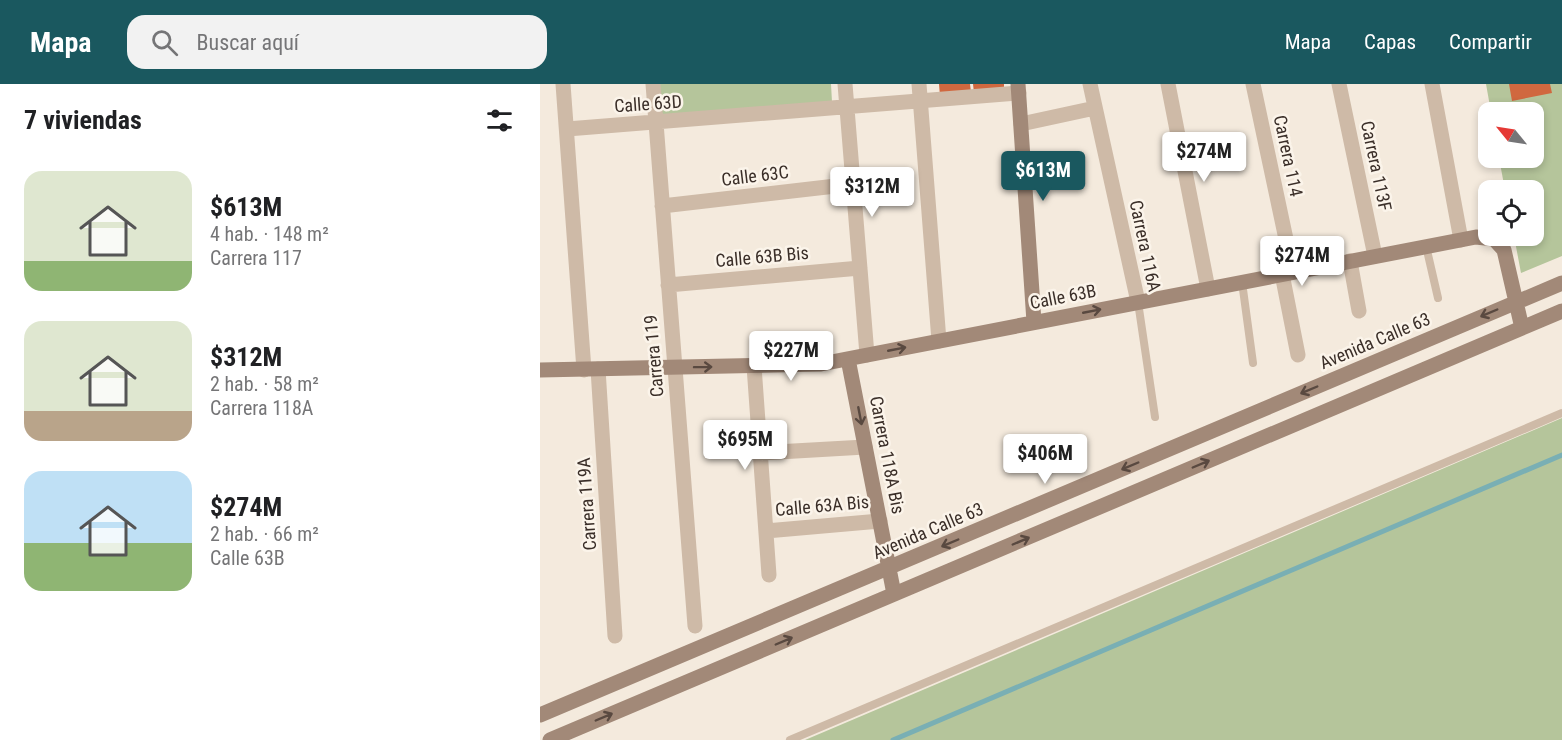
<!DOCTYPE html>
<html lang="es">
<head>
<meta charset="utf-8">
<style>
	:root { --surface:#fff; --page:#f2f2f2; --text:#202124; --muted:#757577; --accent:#1a585f }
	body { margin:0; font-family:"Roboto Condensed",sans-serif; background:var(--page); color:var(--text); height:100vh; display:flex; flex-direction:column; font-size:22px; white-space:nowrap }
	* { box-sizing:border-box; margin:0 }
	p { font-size:20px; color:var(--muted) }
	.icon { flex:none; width:33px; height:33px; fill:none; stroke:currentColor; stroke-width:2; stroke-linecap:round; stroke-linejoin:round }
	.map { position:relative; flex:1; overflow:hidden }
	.side { display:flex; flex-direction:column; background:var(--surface); width:540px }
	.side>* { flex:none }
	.needle { width:39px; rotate:300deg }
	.tools { position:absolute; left:938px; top:18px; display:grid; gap:12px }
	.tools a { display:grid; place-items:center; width:66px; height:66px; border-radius:12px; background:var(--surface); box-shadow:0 3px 9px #0003; font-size:30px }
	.price { position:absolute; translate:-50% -51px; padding:0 14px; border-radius:6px; background:#fff; color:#222; font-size:20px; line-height:39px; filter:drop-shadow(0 2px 3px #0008) }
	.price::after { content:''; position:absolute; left:50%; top:36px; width:18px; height:14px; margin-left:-9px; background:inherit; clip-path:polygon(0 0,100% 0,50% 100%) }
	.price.on { background:var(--accent); color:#fff }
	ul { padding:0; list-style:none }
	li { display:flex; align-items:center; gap:18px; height:150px; padding:0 24px }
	li span { display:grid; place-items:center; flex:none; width:168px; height:120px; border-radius:18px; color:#555 }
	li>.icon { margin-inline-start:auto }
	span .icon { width:72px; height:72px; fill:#fffc; stroke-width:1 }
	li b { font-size:26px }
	h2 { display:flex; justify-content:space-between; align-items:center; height:72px; padding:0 24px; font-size:26px }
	header { display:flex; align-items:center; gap:36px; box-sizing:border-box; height:84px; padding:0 30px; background:var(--accent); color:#fff }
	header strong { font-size:28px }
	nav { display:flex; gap:33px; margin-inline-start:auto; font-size:21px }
	.search { width:420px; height:54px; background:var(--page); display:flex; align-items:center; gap:15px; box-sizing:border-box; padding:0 21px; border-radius:18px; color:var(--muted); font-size:22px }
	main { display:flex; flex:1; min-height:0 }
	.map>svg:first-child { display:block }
</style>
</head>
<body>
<header>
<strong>Mapa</strong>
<div class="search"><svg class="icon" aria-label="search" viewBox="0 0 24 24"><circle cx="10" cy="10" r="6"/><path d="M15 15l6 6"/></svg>Buscar aquí</div>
<nav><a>Mapa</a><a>Capas</a><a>Compartir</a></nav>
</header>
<main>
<section class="side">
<h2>7 viviendas<svg class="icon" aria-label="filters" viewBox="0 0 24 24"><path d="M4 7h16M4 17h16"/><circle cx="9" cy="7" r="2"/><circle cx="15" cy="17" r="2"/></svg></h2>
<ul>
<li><span style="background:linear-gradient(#dfe7d0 75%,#8fb573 0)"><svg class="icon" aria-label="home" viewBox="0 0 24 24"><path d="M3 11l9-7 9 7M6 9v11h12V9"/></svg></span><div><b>$613M</b><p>4 hab. · 148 m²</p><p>Carrera 117</p></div></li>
<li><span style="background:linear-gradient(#dfe7d0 75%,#b9a48a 0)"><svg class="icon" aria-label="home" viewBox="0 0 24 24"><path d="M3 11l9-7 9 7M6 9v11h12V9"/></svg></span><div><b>$312M</b><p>2 hab. · 58 m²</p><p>Carrera 118A</p></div></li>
<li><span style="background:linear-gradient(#bfe0f5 60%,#8fb573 0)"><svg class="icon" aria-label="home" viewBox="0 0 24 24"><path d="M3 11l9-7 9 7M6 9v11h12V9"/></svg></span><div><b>$274M</b><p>2 hab. · 66 m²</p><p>Calle 63B</p></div></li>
</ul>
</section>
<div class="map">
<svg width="1022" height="656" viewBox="0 0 1022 656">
	<rect width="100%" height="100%" fill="#f4eadd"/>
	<path fill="#b5c59b" d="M118,0H291L292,18L120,33Z
		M946,0H1022V172L981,189L974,152H993V106H965L959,74H993V28H951Z
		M1022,334V656H265Z"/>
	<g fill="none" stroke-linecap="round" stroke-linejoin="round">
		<path stroke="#79afb4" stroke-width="5" d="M353,656L1022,371"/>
	</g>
	<path fill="#d0683f" d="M399,0H430L431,8L400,12Z
		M433,0H464V5L434,9Z
		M969,0H1010L1012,9L972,17Z"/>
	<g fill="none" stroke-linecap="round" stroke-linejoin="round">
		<path stroke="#cebaa7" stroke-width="8" d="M886,162L898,214
			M702,198L713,279
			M598,218L615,333
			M250,656L1022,329"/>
		<path stroke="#cebaa7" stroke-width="15" d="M23,0L44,286
			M113,0L155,542
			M305,0L327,271
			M379,0L399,257
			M550,0L598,218
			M628,0L668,205
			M713,0L753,188
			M799,0L835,172
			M892,0L921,156
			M481,40L555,24
			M27,45L479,9
			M122,122L313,100
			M810,177L819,227
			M742,190L758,271
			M128,201L320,184
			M214,282L229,491
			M58,285L75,552
			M220,369L325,363
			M226,447L340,437"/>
		<path stroke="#a28978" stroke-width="15" d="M478,0L494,238
			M308,275L354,510
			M0,286L281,280L936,153L954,155L964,166L982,244
			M0,631L1022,199
			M10,656L1022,227"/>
	</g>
	<defs><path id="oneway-shaft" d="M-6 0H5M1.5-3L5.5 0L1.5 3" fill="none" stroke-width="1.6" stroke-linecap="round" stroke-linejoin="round" transform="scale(1.5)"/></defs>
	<g stroke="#594940">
		<use href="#oneway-shaft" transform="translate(552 227) rotate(-11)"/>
		<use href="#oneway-shaft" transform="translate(949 229) rotate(157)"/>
		<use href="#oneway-shaft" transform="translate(357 265) rotate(-11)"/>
		<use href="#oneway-shaft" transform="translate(163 283) rotate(-1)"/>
		<use href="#oneway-shaft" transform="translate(769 306) rotate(157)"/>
		<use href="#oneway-shaft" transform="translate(320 332) rotate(79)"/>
		<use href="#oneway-shaft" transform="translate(661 380) rotate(-23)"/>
		<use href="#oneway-shaft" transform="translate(590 382) rotate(157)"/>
		<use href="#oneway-shaft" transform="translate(481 457) rotate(-23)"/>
		<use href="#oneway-shaft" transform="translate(410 459) rotate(157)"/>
		<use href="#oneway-shaft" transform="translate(244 557) rotate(-23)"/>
		<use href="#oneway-shaft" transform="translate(64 633) rotate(-23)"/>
	</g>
	<g text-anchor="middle" stroke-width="5" stroke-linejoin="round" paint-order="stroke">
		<g font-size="18" fill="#3a2e28" stroke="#fbf4ea">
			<text transform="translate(108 20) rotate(-4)" y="6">Calle 63D</text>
			<text transform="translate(748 72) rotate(78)" y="6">Carrera 114</text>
			<text transform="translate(836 82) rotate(78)" y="6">Carrera 113F</text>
			<text transform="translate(215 92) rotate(-7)" y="6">Calle 63C</text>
			<text transform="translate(605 162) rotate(78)" y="6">Carrera 116A</text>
			<text transform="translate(222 173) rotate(-5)" y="6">Calle 63B Bis</text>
			<text transform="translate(523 213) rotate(-11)" y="6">Calle 63B</text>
			<text transform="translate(835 257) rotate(-23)" y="6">Avenida Calle 63</text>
			<text transform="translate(114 272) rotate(-95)" y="6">Carrera 119</text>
			<text transform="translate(347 371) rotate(79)" y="6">Carrera 118A Bis</text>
			<text transform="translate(47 420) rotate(-94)" y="6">Carrera 119A</text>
			<text transform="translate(282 422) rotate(-5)" y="6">Calle 63A Bis</text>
			<text transform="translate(388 447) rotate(-23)" y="6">Avenida Calle 63</text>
		</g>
	</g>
</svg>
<div class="tools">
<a><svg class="needle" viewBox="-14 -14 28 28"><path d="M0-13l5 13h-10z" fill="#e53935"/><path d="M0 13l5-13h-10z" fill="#757577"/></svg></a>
<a><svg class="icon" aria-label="locate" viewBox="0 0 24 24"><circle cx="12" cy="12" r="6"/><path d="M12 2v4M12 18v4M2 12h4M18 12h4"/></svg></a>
</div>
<b class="price" style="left:664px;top:99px">$274M</b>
<b class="price on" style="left:503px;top:118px">$613M</b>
<b class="price" style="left:332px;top:134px">$312M</b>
<b class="price" style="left:762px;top:203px">$274M</b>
<b class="price" style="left:251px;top:298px">$227M</b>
<b class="price" style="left:205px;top:387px">$695M</b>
<b class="price" style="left:505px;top:401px">$406M</b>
</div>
</main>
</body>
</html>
